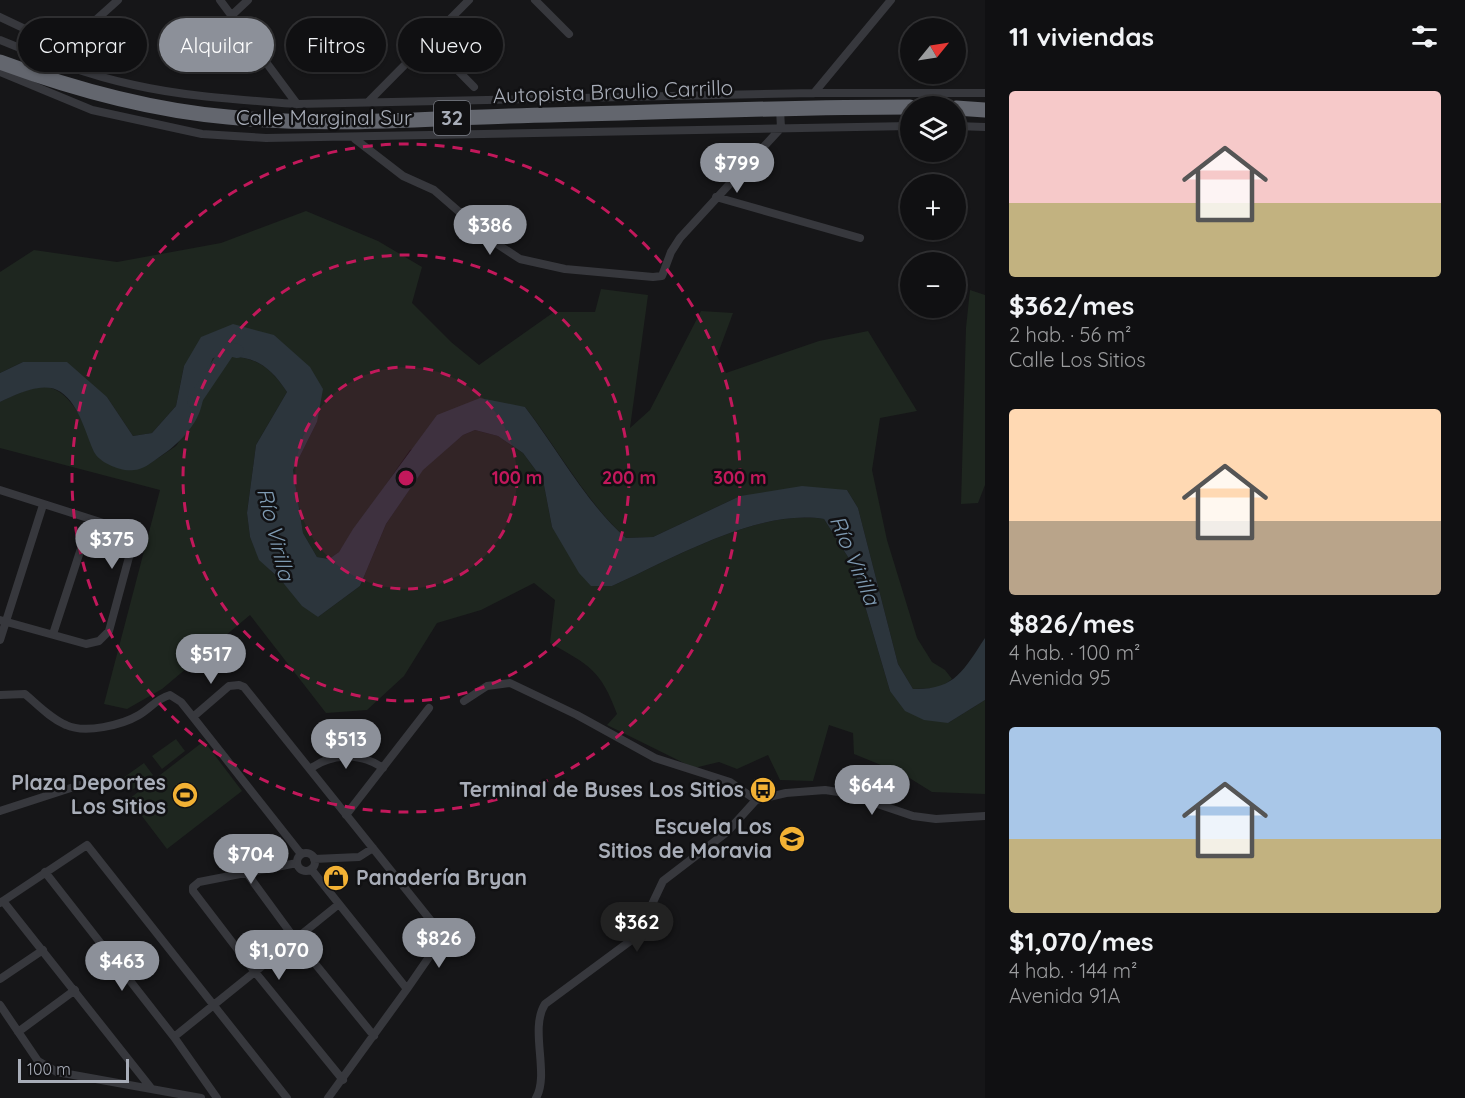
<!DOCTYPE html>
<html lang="es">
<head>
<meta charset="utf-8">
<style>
	:root { --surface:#101012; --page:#19191b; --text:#f1f3f6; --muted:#9c9d9f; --line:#303032; --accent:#8c9099 }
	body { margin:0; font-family:Quicksand,sans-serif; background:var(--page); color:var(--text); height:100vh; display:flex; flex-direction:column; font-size:22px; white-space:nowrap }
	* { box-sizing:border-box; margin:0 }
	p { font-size:20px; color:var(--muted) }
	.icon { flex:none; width:33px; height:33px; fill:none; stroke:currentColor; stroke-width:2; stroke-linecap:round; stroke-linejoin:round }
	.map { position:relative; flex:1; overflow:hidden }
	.panel { display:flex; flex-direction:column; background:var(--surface); width:480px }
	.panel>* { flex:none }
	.hud { position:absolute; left:18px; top:18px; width:570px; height:54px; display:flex; gap:12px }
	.needle { width:39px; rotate:60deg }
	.controls { position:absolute; left:900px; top:18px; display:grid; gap:12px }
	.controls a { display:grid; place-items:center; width:66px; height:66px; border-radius:50%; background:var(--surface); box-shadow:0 2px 4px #0004,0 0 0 2px var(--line); font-size:30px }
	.scale { position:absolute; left:18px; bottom:15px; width:111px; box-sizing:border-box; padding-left:6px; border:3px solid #a8adb8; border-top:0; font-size:16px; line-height:21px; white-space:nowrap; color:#a8adb8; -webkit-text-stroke:4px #111113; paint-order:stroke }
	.price { position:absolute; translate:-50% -51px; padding:0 14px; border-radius:21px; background:var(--accent); color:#fff; font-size:20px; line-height:39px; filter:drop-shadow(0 2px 3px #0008) }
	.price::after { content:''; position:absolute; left:50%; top:36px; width:18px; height:14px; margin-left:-9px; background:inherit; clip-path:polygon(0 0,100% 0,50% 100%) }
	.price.on { background:#222; color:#fff }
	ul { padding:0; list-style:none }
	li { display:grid; align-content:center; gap:12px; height:318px; padding:0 24px }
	li span { display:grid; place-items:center; height:186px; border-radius:6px; color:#555 }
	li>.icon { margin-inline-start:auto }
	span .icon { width:108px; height:108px; fill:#fffc; stroke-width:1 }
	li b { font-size:26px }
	h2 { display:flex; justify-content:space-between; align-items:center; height:72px; padding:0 24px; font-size:26px }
	.pill { padding:0 21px; border-radius:27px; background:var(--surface); box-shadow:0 2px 4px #0004,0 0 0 2px var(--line); font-size:21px; line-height:54px }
	.pill.on { background:var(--accent); color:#fff }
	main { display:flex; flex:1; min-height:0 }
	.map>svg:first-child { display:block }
</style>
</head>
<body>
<main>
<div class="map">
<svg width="985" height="1098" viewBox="0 0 985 1098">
	<rect width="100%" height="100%" fill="#161618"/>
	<path fill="#1e261f" d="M306,211L378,241L422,267L412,303L451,342L479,365L554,312H595L601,289L648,295L630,428L650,410L701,311L733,313L717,356L726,373L819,341L868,331L917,411L880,418L872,470L887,540L917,638L932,662L945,670L952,679L940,688L913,689L898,664L858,508L847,490L740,496L653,537L626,538C585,501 559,450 525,407L410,450L339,552L329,559L317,557L303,533L293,470L317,422L274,335L184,366L176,406L152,433L133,436L107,397L23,362L0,373V272L34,250L117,262L221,243Z
		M970,290L985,295V485L978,503L961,504L966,328Z
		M229,356C259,358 271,368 287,392L256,445L247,513L250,537L260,560L318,617L360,586L386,524L423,469L463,435L475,430L498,436L523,453L543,480L552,527L612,586C672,559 758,508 824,519L853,565L890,691L948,723L985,700V794L932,792L903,774L854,754L853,733L829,725L813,781L780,780L768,755L737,769L719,762L694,768L607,725L617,714C601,670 589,665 550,643L555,600L534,583L481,610L437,623L404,676L367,710L326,713L250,615L162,689L127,709L104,704L160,490L0,448V402C12,396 32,386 46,387C73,390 88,431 95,453L149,464L176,446L199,412L206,376L213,358Z
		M176,739L185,751L162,769L152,756Z
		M204,741L242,791L167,849L129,799Z
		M144,763L153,775L132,790L123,778Z"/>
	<path fill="#2c353c" d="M233,324L274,335L310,367L323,389L317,422L293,470L303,533L317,557L329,559L339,552L353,529L437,415L480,398L525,407C558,450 586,503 626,538L653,537L740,496L802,486L847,490L858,508L898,664L913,689C955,690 963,671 985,638V700L948,723L924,720L905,711L890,691L853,565L824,519C758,508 672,559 612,586H591L579,573L552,527L543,480L523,453L498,436L475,430L463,435L423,470L386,524L360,586L318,617L302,606L280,579L259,560L250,537L247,513L256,445L287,392C267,362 250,353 213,358C205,375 206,393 200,411C193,430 175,447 158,458C151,463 142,470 134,470C121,472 100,463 94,452C85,432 78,400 57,390C40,382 15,395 0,402V373L23,362H67L107,397L133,436L152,433L176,406L184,366L201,337Z"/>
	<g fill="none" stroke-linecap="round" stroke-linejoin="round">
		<path stroke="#2c353c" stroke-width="14" d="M194,401L229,349L237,351"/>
		<path stroke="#37383d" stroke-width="8" d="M220,0L297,104
			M535,0L569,34
			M231,16L248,0
			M0,17L57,44L68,45L118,0
			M0,40C44,58 87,75 134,85C187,97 243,100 297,104L814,93H985
			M429,41L474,87
			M0,72L92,110L202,134L266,138L910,126
			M814,93L891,0
			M370,100L469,0
			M956,126L985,127
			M355,139L403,176L434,190L494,242L520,259L565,269L653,277L662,276L671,252L680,238L781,128L780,109
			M716,197L860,238
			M0,490L119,528L125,531L132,546L109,631L99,641L86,644L0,620
			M53,634L90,521
			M0,640L43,505
			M0,695L25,694C38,705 50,718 66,725C85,734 122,725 139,715C151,708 156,699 170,695L181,702L193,717L301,854
			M464,701L487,686L510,683L577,715L655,758L730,782L756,800
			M193,717L229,686L239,685L244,687L432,922L439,938L438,944L407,989
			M310,769C332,753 360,752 383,768
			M0,811L80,785
			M346,815L429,708
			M297 862a9 9 0 1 1 18 0a9 9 0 1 1-18 0Z
			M314,859L359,857L373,848
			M297,863L199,882L193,887V891L255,972L343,1080
			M311,869L407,989L328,1098
			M45,872L174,1037L217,1098
			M246,872L295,939L374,1036
			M3,901L151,1088
			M0,903L87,845L287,1098
			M0,979L43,950
			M0,1005L38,1061L57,1072L201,1098
			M18,1032L75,990
			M174,1037L339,904
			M536,1098C550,1074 529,1029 545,1004L637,936L663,881L727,832L756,800L786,793L825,790L845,793L913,816L936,819L985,816"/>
		<path stroke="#63666e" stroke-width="15" d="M0,62C73,89 150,110 228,117C321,127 416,119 509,116C643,113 777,107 910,107
			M956,108L985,110"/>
	</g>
	<circle cx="406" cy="478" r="111" fill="#c2185b" fill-opacity=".12"/>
	<g fill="none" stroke="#c2185b" stroke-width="3" stroke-dasharray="10 8">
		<circle cx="406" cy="478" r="111"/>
		<circle cx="406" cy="478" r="223"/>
		<circle cx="406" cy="478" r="334"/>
	</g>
	<defs>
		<g id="bus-disc" transform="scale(1.35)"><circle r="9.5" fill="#f2b134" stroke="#111113"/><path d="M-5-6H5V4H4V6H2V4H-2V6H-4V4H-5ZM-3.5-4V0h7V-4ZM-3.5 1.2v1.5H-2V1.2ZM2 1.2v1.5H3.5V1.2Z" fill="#111"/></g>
		<g id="stadium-disc" transform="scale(1.35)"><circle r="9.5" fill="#f2b134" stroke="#111113"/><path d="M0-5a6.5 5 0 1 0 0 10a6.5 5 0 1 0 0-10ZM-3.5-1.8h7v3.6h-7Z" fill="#111"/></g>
		<g id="school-disc" transform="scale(1.35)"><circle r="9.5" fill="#f2b134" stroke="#111113"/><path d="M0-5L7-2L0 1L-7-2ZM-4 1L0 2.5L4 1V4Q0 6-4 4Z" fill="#111"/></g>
		<g id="shop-disc" transform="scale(1.35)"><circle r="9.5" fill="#f2b134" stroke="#111113"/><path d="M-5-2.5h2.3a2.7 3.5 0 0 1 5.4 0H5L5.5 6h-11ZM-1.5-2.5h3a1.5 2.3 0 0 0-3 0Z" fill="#111"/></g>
	</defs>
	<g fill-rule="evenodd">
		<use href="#bus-disc" x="763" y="790"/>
		<use href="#stadium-disc" x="185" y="795"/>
		<use href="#school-disc" x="792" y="839"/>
		<use href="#shop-disc" x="336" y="878"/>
	</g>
	<g text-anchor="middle" stroke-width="5" stroke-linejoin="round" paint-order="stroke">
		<rect fill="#111113" stroke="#7b7e86" stroke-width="1.5" x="434" y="101" width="36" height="34" rx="4.5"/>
		<g font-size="20" font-weight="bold" fill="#a8adb8">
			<text x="452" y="125">32</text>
		</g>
		<g font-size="21" fill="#a8adb8" stroke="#111113">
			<text transform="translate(613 92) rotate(-2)" y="7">Autopista Braulio Carrillo</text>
			<text x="324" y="125">Calle Marginal Sur</text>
		</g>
		<g font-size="21" font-weight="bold" fill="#a8adb8" stroke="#111113" text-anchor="end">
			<text x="166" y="790">Plaza Deportes<tspan x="166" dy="24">Los Sitios</tspan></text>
			<text x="744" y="797">Terminal de Buses Los Sitios</text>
			<text x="772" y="834">Escuela Los<tspan x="772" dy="24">Sitios de Moravia</tspan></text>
			<text x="356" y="885" text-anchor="start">Panadería Bryan</text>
		</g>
		<g font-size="22" font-style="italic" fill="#7f9bb3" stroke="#111113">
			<text transform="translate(276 534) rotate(76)" y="8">Río Virilla</text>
			<text transform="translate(855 560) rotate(67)" y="8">Río Virilla</text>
		</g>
	</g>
	<circle cx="406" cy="478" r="9" fill="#c2185b" stroke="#111113" stroke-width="3"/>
	<g font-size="18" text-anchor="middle" font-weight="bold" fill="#c2185b" stroke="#111113" stroke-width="5" stroke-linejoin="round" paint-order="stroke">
		<text x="517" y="484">100 m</text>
		<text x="629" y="484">200 m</text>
		<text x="740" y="484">300 m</text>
	</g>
</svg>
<div class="controls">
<a><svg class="needle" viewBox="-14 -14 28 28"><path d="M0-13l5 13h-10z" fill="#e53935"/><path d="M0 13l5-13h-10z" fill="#9c9d9f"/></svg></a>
<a><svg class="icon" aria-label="layers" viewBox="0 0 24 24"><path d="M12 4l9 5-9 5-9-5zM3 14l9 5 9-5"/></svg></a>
<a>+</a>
<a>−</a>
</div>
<div class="scale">100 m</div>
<b class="price" style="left:737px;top:194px">$799</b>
<b class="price" style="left:490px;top:256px">$386</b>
<b class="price" style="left:112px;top:570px">$375</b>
<b class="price" style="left:211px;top:685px">$517</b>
<b class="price" style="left:346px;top:770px">$513</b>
<b class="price" style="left:872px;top:816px">$644</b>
<b class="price" style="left:251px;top:885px">$704</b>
<b class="price on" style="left:637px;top:953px">$362</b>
<b class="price" style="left:439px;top:969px">$826</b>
<b class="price" style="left:279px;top:981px">$1,070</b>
<b class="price" style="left:122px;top:992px">$463</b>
<div class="hud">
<a class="pill">Comprar</a>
<a class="pill on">Alquilar</a>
<a class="pill">Filtros</a>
<a class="pill">Nuevo</a>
</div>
</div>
<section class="panel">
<h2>11 viviendas<svg class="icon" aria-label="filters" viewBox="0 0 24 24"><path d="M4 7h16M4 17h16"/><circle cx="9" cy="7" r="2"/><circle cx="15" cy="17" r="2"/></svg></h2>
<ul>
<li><span style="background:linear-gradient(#f6c9c9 60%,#c2b280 0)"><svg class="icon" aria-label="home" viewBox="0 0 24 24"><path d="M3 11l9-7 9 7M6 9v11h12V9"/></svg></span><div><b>$362/mes</b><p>2 hab. · 56 m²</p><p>Calle Los Sitios</p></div></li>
<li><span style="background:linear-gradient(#ffd9b3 60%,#b9a48a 0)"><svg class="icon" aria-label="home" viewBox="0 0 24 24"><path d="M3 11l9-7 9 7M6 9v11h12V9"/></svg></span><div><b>$826/mes</b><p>4 hab. · 100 m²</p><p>Avenida 95</p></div></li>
<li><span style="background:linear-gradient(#a9c7e8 60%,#c2b280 0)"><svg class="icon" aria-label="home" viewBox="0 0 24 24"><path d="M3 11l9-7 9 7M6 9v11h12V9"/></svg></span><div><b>$1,070/mes</b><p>4 hab. · 144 m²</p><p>Avenida 91A</p></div></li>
</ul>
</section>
</main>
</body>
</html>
